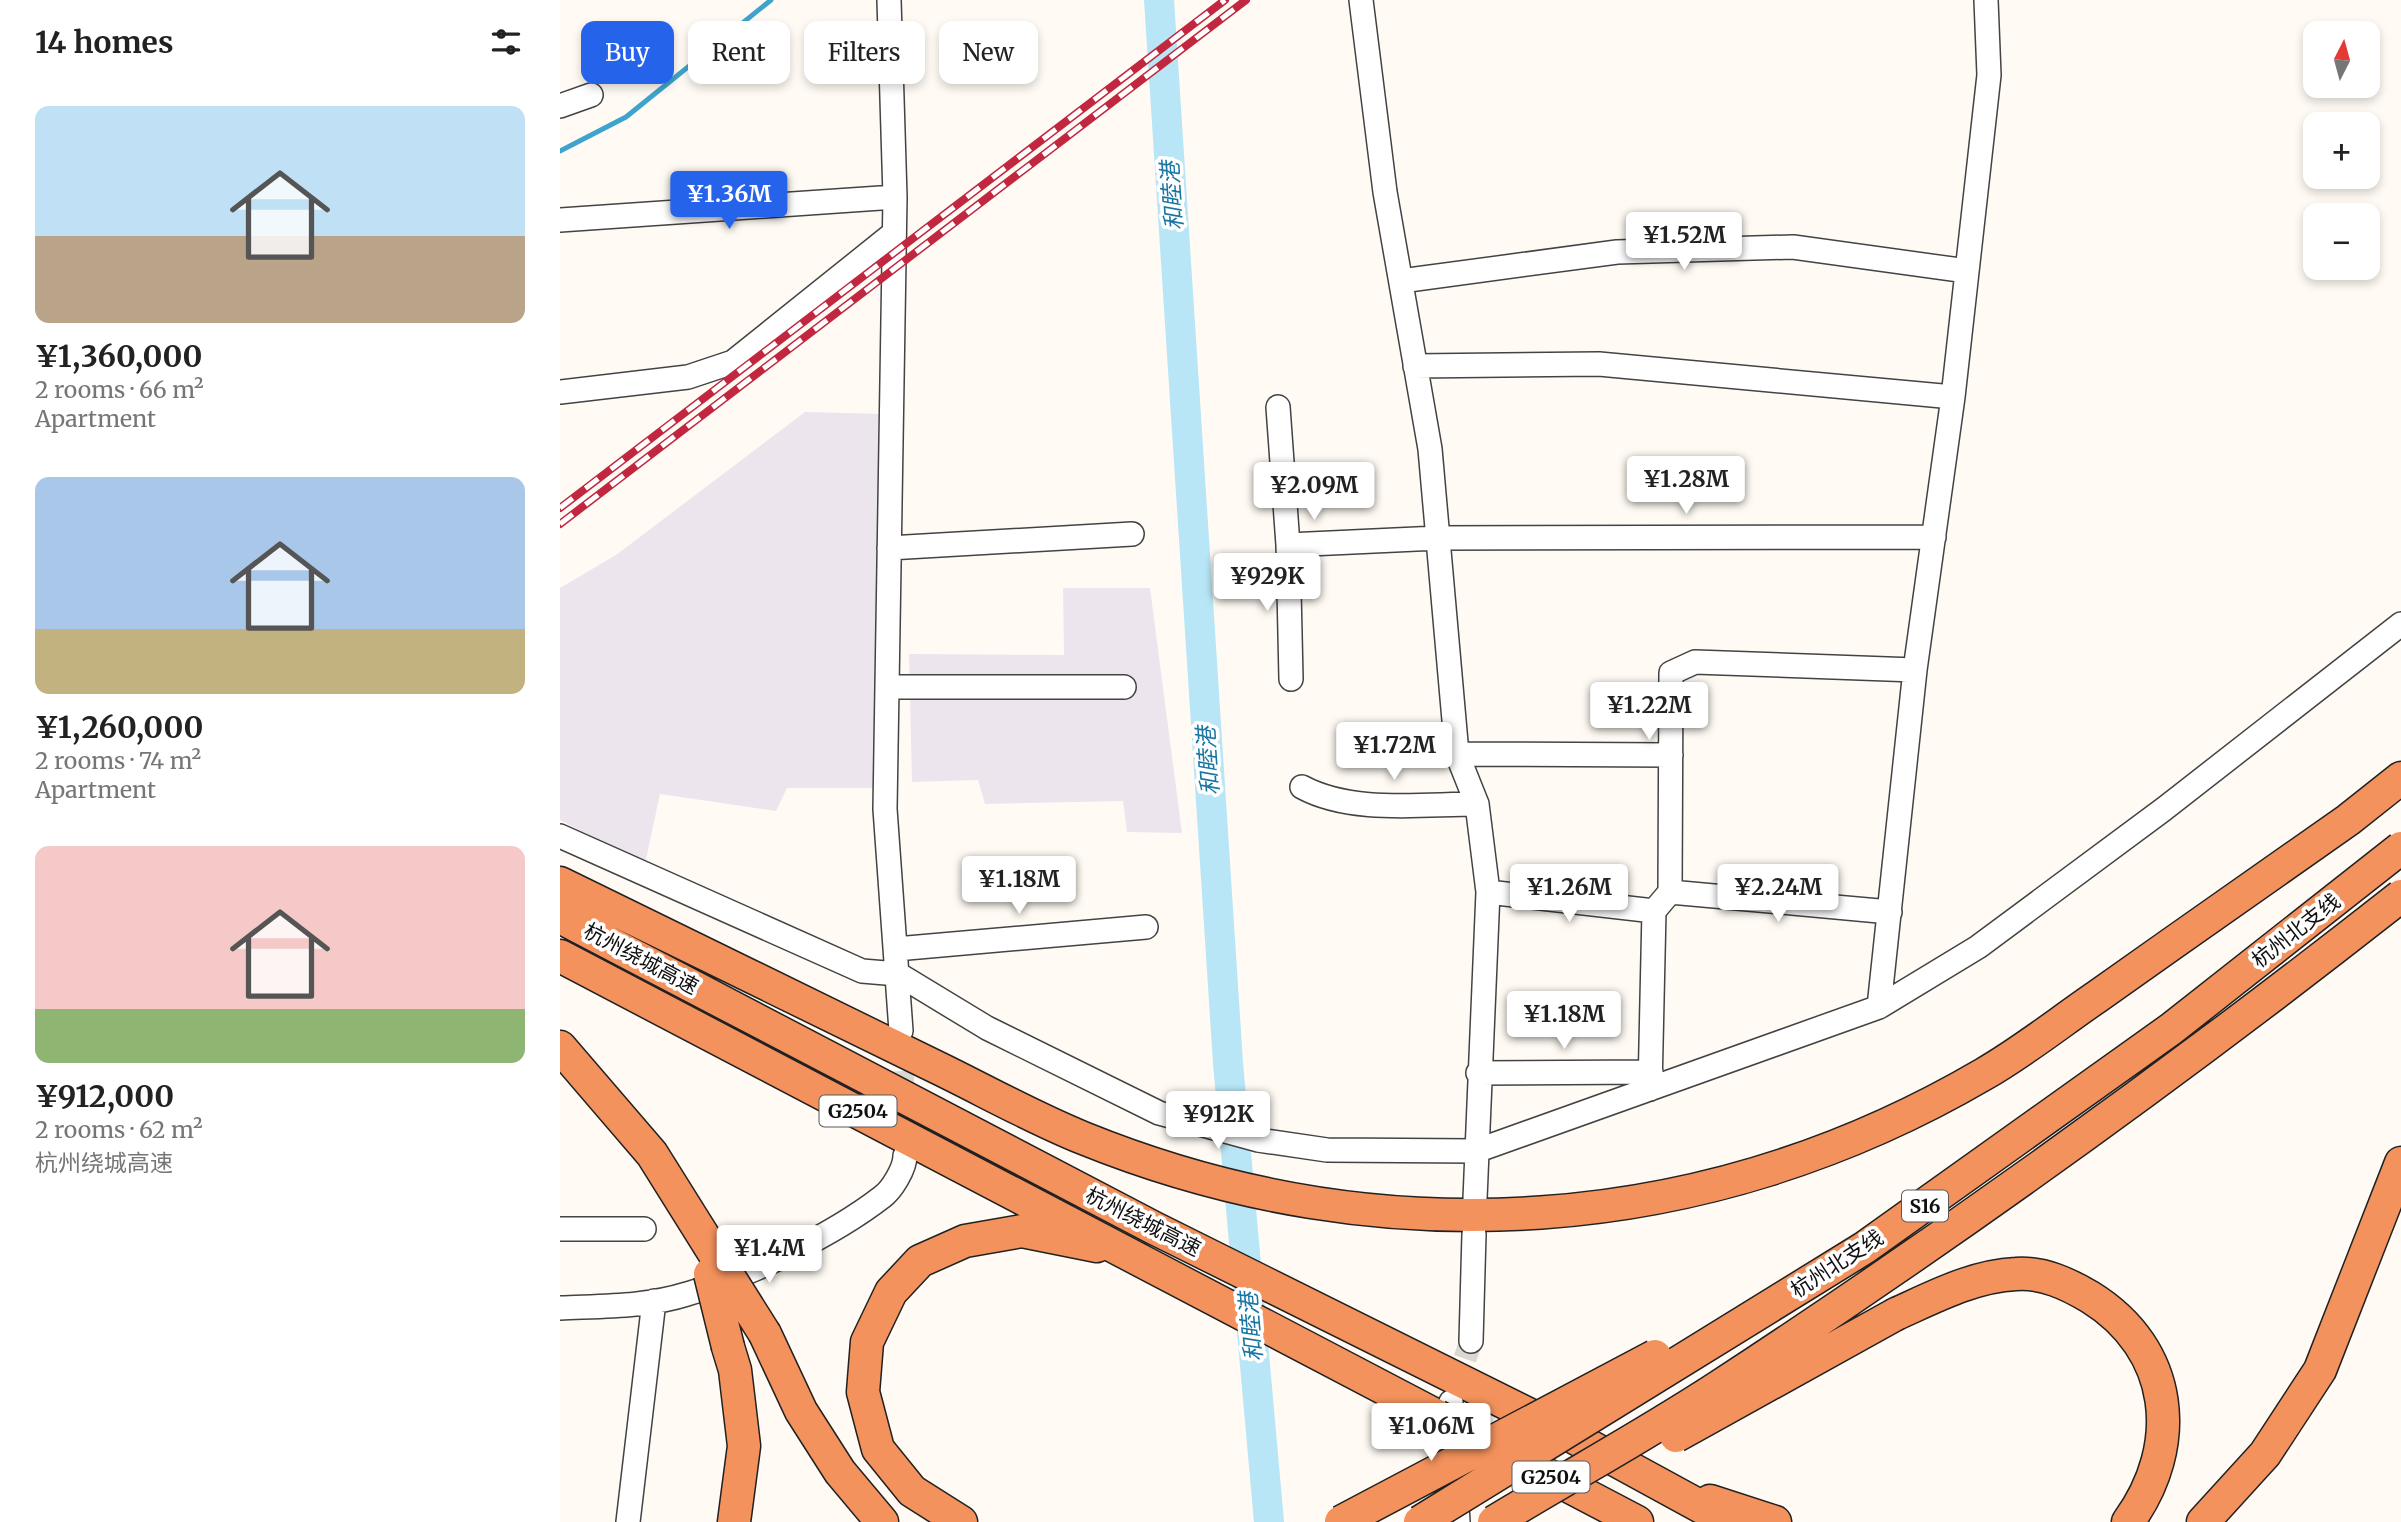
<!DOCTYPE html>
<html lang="en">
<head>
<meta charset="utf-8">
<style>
	:root { --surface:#fff; --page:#f6f6f6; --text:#222; --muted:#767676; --accent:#2563eb }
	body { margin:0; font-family:Merriweather,"Noto Sans SC",serif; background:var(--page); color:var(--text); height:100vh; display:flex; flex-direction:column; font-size:26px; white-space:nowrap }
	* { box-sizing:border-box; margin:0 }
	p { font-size:23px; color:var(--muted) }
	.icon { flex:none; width:38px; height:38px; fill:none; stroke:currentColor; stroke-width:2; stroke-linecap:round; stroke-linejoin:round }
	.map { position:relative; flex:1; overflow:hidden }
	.drawer { display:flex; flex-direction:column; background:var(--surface); width:560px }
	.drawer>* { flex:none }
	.hud { position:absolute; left:21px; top:21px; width:665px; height:63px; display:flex; gap:14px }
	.needle { width:46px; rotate:6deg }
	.controls { position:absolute; left:1743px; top:21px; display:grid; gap:14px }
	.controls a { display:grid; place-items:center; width:77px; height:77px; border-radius:14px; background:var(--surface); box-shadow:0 4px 10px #0003; font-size:35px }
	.price { position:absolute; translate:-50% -60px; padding:0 16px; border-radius:7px; background:#fff; color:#222; font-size:23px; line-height:46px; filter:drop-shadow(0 2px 4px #0008) }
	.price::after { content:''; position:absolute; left:50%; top:42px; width:21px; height:16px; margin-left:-10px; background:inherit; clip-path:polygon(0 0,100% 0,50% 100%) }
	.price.on { background:var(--accent); color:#fff }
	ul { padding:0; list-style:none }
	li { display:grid; align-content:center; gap:14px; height:371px; padding:0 35px }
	li span { display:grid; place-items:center; height:217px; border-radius:14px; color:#555 }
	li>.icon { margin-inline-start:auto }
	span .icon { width:126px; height:126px; fill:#fffc; stroke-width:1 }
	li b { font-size:30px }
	h2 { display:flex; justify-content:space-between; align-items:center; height:84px; padding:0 35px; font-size:30px }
	.chip { padding:0 24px; border-radius:14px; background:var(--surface); box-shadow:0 4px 10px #0003; font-size:24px; line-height:63px }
	.chip.on { background:var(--accent); color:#fff }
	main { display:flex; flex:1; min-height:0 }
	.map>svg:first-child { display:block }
</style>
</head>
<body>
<main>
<section class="drawer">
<h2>14 homes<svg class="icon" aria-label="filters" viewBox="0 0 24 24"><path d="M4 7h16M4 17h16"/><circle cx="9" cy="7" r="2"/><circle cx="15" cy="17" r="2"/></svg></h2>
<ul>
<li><span style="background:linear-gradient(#bfe0f5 60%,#b9a48a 0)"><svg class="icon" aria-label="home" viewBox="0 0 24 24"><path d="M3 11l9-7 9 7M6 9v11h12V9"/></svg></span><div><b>¥1,360,000</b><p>2 rooms · 66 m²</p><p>Apartment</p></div></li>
<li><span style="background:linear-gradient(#a9c7e8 70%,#c2b280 0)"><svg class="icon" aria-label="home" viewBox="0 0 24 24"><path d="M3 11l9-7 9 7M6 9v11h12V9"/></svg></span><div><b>¥1,260,000</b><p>2 rooms · 74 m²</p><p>Apartment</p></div></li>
<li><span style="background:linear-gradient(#f6c9c9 75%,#8fb573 0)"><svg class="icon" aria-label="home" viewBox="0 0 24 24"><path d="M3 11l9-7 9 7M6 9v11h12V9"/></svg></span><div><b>¥912,000</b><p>2 rooms · 62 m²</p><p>杭州绕城高速</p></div></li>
</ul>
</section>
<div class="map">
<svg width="1841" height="1522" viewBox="0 0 1841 1522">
	<rect width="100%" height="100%" fill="#fffbf4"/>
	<path fill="#ece5ee" d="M245,412L323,414L316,624V788H227L216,811L100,794L85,864L0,820V588L56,555Z
		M503,588H590L622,833L567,832L563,801L425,804L418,780L352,782L349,654L504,655Z"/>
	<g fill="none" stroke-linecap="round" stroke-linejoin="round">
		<path stroke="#3fa4cd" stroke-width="5" d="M0,151L66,117L211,0"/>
		<path stroke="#b8e6f6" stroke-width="30" d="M599,0L668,1063L709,1522"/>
		<path stroke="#dbd8d2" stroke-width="23" stroke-dasharray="23 11" stroke-linecap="butt" d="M341,1037L345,1150
			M894,1391L911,1341"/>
		<g stroke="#434343" stroke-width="26">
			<path id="minor" d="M329,0L335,197L325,809L341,1031
				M801,0L825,192L870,449L897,754L917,804L928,892L915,1199
				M0,106L31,95
				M0,220L335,197
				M841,281L1057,252L1233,247L1407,271
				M855,366L1039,364L1393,397
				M0,392L128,377L173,362L334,233
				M718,407L728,545L878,538L1374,537
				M728,545L731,679
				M329,548L572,534
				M327,687H564
				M897,754L1111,755
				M742,787C792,814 862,804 917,804
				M0,836L302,971L338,974L427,1028L599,1113L698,1140L767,1150L916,1151L1319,1007L1418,947L1604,809L1841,624
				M928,892L1094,911
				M1110,892L1330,912
				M336,949L586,927
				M1319,1007L1355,670L1393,397L1429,75L1426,0
				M918,1073L1091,1072
				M1090,1089L1094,911L1110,892L1111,673L1135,662L1355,670
				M0,1229H84
				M0,1308C42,1306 86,1307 127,1294C187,1277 273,1235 322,1197C332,1190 345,1168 345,1156
				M911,1341L914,1234
				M891,1402L898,1522
				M68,1522L94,1301"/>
		</g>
		<g stroke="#212121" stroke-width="35">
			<path id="highway" d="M0,883C124,943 248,1005 372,1065C422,1089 471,1117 523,1138C822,1259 1145,1237 1424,1074C1464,1051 1500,1022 1538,996C1621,937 1704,879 1788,820L1841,778
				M0,917L594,1228L1004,1432L1169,1522
				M0,956L877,1416
				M0,1047L92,1154L164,1269
				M1336,1314C1374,1297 1413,1276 1456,1274C1483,1272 1508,1284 1530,1297C1614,1349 1624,1445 1568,1522
				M205,1334L241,1411L280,1472L322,1522
				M168,1347L175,1370L184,1446L174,1522
				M938,1449L1077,1522
				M1150,1501L1215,1522
				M401,1522L352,1491L318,1449L303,1392L307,1342L331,1292L360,1261L405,1241L462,1231L537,1246
				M1643,1522L1705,1454L1760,1370L1841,1163"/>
		</g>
		<use href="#minor" stroke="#fff" stroke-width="23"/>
		<use href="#highway" stroke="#f4925d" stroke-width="32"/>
		<g stroke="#c1273f" stroke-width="8">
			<path id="rail" d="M0,508L665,0
				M0,524L686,0"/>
		</g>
		<use href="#rail" stroke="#fff" stroke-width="5" stroke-dasharray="16" stroke-linecap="butt"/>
		<g stroke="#212121" stroke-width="35" stroke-linecap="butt">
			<path id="highway-bridge" d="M164,1269L205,1334
				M150,1274L168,1347
				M877,1416L906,1432
				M1116,1436L1336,1314
				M781,1522L1095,1356
				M860,1522L1304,1248L1611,1029L1841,848
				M934,1522C1008,1477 1085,1435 1157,1388C1392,1234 1620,1070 1841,896"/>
		</g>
		<use href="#highway-bridge" stroke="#f4925d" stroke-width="32"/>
	</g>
	<g text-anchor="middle" stroke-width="7" stroke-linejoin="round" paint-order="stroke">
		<g fill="#fff" stroke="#585858" stroke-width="2">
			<rect x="259.5" y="1095.5" width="77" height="31" rx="5"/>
			<rect x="1342" y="1190.5" width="46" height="31" rx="5"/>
			<rect x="952.5" y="1461.5" width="77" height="31" rx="5"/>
		</g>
		<g font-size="19" font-weight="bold" fill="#101010">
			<text x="298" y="1118">G2504</text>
			<text x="1365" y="1213">S16</text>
			<text x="991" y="1484">G2504</text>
		</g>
		<g font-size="21" fill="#101010" stroke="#fff">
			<text transform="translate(1736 931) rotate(-38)" y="7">杭州北支线</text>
			<text transform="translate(81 959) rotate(28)" y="7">杭州绕城高速</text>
			<text transform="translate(583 1222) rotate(27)" y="7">杭州绕城高速</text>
			<text transform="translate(1277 1264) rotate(-33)" y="7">杭州北支线</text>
		</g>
		<g font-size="23" font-style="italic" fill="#1876a4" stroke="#fff">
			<text transform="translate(612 196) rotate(-94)" y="8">和睦港</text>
			<text transform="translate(648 761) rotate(-94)" y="8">和睦港</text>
			<text transform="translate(691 1327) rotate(-95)" y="8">和睦港</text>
		</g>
	</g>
</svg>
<div class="controls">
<a><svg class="needle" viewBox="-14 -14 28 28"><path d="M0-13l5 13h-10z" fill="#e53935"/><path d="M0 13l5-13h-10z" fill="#767676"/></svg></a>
<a>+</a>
<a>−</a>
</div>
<b class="price on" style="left:169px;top:231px">¥1.36M</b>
<b class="price" style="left:1124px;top:272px">¥1.52M</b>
<b class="price" style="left:1126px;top:516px">¥1.28M</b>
<b class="price" style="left:754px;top:522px">¥2.09M</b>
<b class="price" style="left:707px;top:613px">¥929K</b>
<b class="price" style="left:1089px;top:742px">¥1.22M</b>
<b class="price" style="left:834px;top:782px">¥1.72M</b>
<b class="price" style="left:459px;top:916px">¥1.18M</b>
<b class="price" style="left:1009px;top:924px">¥1.26M</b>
<b class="price" style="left:1218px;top:924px">¥2.24M</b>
<b class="price" style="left:1004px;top:1051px">¥1.18M</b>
<b class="price" style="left:658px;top:1151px">¥912K</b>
<b class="price" style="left:209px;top:1285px">¥1.4M</b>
<b class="price" style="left:871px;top:1463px">¥1.06M</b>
<div class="hud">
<a class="chip on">Buy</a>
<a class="chip">Rent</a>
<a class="chip">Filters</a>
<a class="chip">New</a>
</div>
</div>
</main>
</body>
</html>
